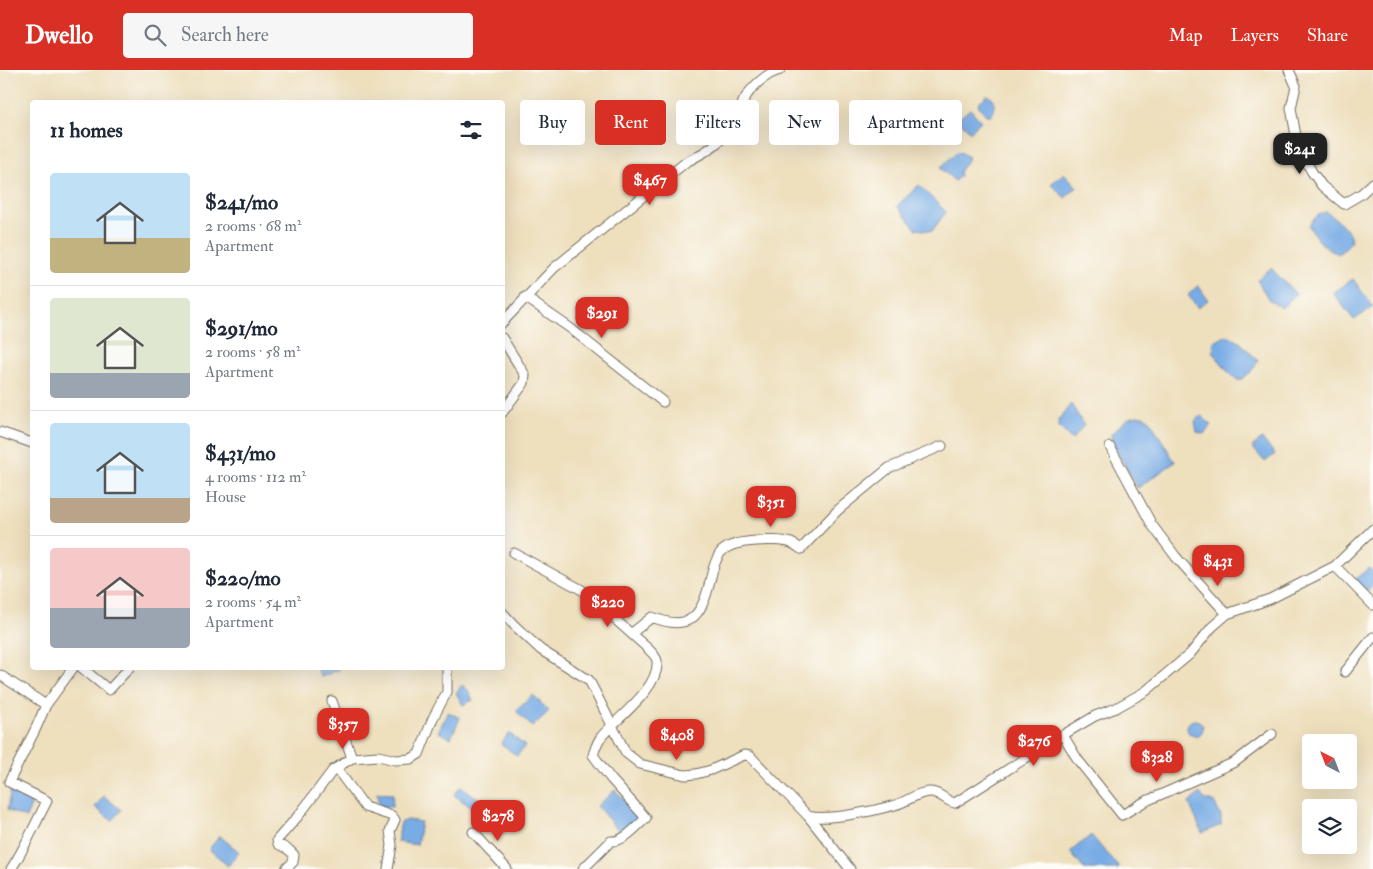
<!DOCTYPE html>
<html lang="en">
<head>
<meta charset="utf-8">
<style>
	:root { --surface:#fff; --page:#f6f6f7; --text:#1f2937; --muted:#747a83; --line:#e0e1e3; --accent:#d93025 }
	body { margin:0; font-family:"IM FELL Double Pica",serif; background:var(--page); color:var(--text); height:100vh; display:flex; flex-direction:column; font-size:19px; white-space:nowrap }
	* { box-sizing:border-box; margin:0 }
	p { font-size:16px; color:var(--muted) }
	.icon { flex:none; width:28px; height:28px; fill:none; stroke:currentColor; stroke-width:2; stroke-linecap:round; stroke-linejoin:round }
	.map { position:relative; flex:1; overflow:hidden }
	.drawer { position:absolute; left:30px; top:30px; width:475px; height:570px; display:flex; flex-direction:column; background:var(--surface); border-radius:5px; box-shadow:0 5px 20px #0002 }
	.drawer>* { flex:none }
	.top-card { position:absolute; left:520px; top:30px; width:475px; height:45px; display:flex; gap:10px }
	.needle { width:32px; rotate:318deg }
	.controls { position:absolute; left:1302px; top:664px; display:grid; gap:10px }
	.controls a { display:grid; place-items:center; width:55px; height:55px; border-radius:5px; background:var(--surface); box-shadow:0 5px 20px #0002; font-size:25px }
	.price { position:absolute; translate:-50% -42px; padding:0 11px; border-radius:10px; background:var(--accent); color:#fff; font-size:16px; line-height:32px; filter:drop-shadow(0 1px 2px #0008) }
	.price::after { content:''; position:absolute; left:50%; top:30px; width:15px; height:11px; margin-left:-8px; background:inherit; clip-path:polygon(0 0,100% 0,50% 100%) }
	.price.on { background:#222; color:#fff }
	ul { padding:0; list-style:none }
	li { display:flex; align-items:center; gap:15px; height:125px; padding:0 20px }
	li+li { border-top:1px solid var(--line) }
	li span { display:grid; place-items:center; flex:none; width:140px; height:100px; border-radius:5px; color:#555 }
	li>.icon { margin-inline-start:auto }
	span .icon { width:60px; height:60px; fill:#fffc; stroke-width:1 }
	li b { font-size:21px }
	h2 { display:flex; justify-content:space-between; align-items:center; height:60px; padding:0 20px; font-size:21px }
	.pill { padding:0 18px; border-radius:5px; background:var(--surface); box-shadow:0 5px 20px #0002; font-size:18px; line-height:45px }
	.pill.on { background:var(--accent); color:#fff }
	header { display:flex; align-items:center; gap:30px; box-sizing:border-box; height:70px; padding:0 25px; background:var(--accent); color:#fff }
	header strong { font-size:24px }
	nav { display:flex; gap:28px; margin-inline-start:auto; font-size:18px }
	.search { width:350px; height:45px; background:var(--page); display:flex; align-items:center; gap:12px; box-sizing:border-box; padding:0 18px; border-radius:5px; color:var(--muted); font-size:19px }
	.map>svg:first-child { display:block }
</style>
</head>
<body>
<header>
<strong>Dwello</strong>
<div class="search"><svg class="icon" aria-label="search" viewBox="0 0 24 24"><circle cx="10" cy="10" r="6"/><path d="M15 15l6 6"/></svg>Search here</div>
<nav><a>Map</a><a>Layers</a><a>Share</a></nav>
</header>
<div class="map">
<svg width="1373" height="799" viewBox="0 0 1373 799">
	<rect width="100%" height="100%" fill="#fdfcf7"/>
	<filter id="ink" filterUnits="userSpaceOnUse"><feTurbulence type="fractalNoise" baseFrequency=".02" numOctaves="2"/><feDisplacementMap in="SourceGraphic" scale="10" xChannelSelector="R" yChannelSelector="G"/><feConvolveMatrix kernelMatrix="1 2 1 2 8 2 1 2 1" color-interpolation-filters="sRGB"/></filter>
	<filter id="wash" filterUnits="userSpaceOnUse"><feTurbulence type="fractalNoise" baseFrequency=".0096" numOctaves="4" result="noise"/><feDisplacementMap in="SourceGraphic" scale="20" xChannelSelector="R" yChannelSelector="G"/><feGaussianBlur stdDeviation="1.12" result="paint"/><feColorMatrix in="noise" values="0 0 0 0 0 0 0 0 0 0 0 0 0 0 0 0 0 1.4 0 .05"/><feComposite in="paint" operator="in"/></filter>
	<g filter="url(#wash)">
		<rect width="100%" height="100%" fill="#eedfbd"/>
		<path fill="#78ace5" stroke="#526c88" d="M988,25L995,31L992,45H986L978,35L979,32Z
			M970,39L981,51L970,62L958,49Z
			M958,81L969,87L959,102L960,106L955,111L940,98Z
			M1064,103L1077,117L1065,128L1051,114Z
			M919,115L946,142L932,161L916,159L897,136Z
			M1327,142C1337,150 1349,158 1352,171L1339,184C1324,178 1317,170 1309,156C1314,148 1317,144 1327,142Z
			M1271,198L1296,224L1282,238L1269,230L1257,210Z
			M1353,209L1373,237L1354,250L1333,223Z
			M1198,215L1208,230L1198,238L1188,225Z
			M1228,265L1241,273L1258,291L1250,303L1239,311L1229,303L1213,282L1214,272Z
			M1071,334L1084,355L1072,370L1059,357L1058,350Z
			M1136,346H1143L1149,349L1175,392L1138,418L1112,373L1111,364L1127,349Z
			M1201,346L1212,355L1204,364L1197,362L1195,351Z
			M1262,369L1275,384L1265,392L1252,377Z
			M1369,498L1373,502V516L1365,523L1354,510Z
			M316,598H339V600L321,607Z
			M462,615L468,620L473,630L463,635L456,623Z
			M533,625L549,641L532,657L516,641Z
			M448,642L460,648L451,668L438,662Z
			M1187 658a8 8 0 1 1 16 0a8 8 0 1 1-16 0Z
			M509,663L525,676L517,686L501,674Z
			M461,716L482,731L475,740L454,725Z
			M11,717L35,726L26,748L7,740Z
			M615,720L641,749L622,765L597,736Z
			M377,723L393,724L392,737L379,736Z
			M1200,723L1204,729L1214,732L1221,746V755L1202,763L1189,733Z
			M104,726L121,740L112,751L95,737Z
			M407,750L421,752L417,775L397,772L401,752Z
			M1091,765L1119,798L1118,799H1084L1070,782Z
			M220,766L239,782L228,796L209,779Z"/>
	</g>
	<g filter="url(#ink)">
		<g fill="none" stroke-linecap="round" stroke-linejoin="round">
			<g stroke="#6f6a5e" stroke-width="11">
				<path id="minor" d="M1289,0L1296,16L1291,38L1298,77L1312,102L1322,116L1344,134L1361,124L1373,113
					M525,227L570,258L663,332
					M502,253L554,198L686,92C708,81 720,73 735,54C740,48 740,39 743,32C749,19 766,3 780,0
					M502,268L525,305L524,313L502,343
					M0,362L32,373
					M1110,377L1152,455L1176,487L1227,544L1270,529L1335,496L1373,459
					M514,483L582,520L645,576C649,580 656,585 657,591C660,618 617,648 601,667C597,672 595,679 593,685L611,709L646,748C637,756 624,772 611,771L583,799
					M1335,496L1373,535
					M502,542L514,555L541,580L589,610L626,683L640,694L685,705L696,704L711,700L744,685L750,686L808,746L850,799
					M632,563L652,547C689,562 702,547 710,511C712,502 715,489 721,482C730,473 744,472 757,471C764,470 785,470 791,473C794,474 798,477 801,479L838,440L889,398L942,376
					M82,598L109,620L129,598
					M1345,602L1373,567
					M0,605L46,635L73,598
					M332,631L352,688
					M1063,665L1078,690L1122,745L1144,732L1235,692L1272,664
					M336,698L365,737L392,746L395,750L390,761L392,775L388,799
					M808,746C828,751 874,741 895,735C907,732 919,721 931,722C941,723 947,732 955,733L1051,672L1095,646L1116,638L1146,621L1190,584L1212,557L1227,544
					M473,762L507,799
					M11,799C25,778 35,754 47,731L9,712L36,658L46,635
					M286,799L293,792L294,785L289,780L278,774L277,770L299,745L333,700L352,688L378,686L396,690L411,689L419,684L433,648L447,622V598"/>
			</g>
			<use href="#minor" stroke="#fff" stroke-width="9"/>
		</g>
	</g>
</svg>
<div class="controls">
<a><svg class="needle" viewBox="-14 -14 28 28"><path d="M0-13l5 13h-10z" fill="#e53935"/><path d="M0 13l5-13h-10z" fill="#747a83"/></svg></a>
<a><svg class="icon" aria-label="layers" viewBox="0 0 24 24"><path d="M12 4l9 5-9 5-9-5zM3 14l9 5 9-5"/></svg></a>
</div>
<b class="price on" style="left:1300px;top:105px">$241</b>
<b class="price" style="left:650px;top:136px">$467</b>
<b class="price" style="left:602px;top:269px">$291</b>
<b class="price" style="left:771px;top:458px">$351</b>
<b class="price" style="left:1218px;top:517px">$431</b>
<b class="price" style="left:608px;top:558px">$220</b>
<b class="price" style="left:343px;top:680px">$357</b>
<b class="price" style="left:677px;top:691px">$408</b>
<b class="price" style="left:1034px;top:697px">$276</b>
<b class="price" style="left:1157px;top:713px">$328</b>
<b class="price" style="left:498px;top:772px">$278</b>
<div class="top-card">
<a class="pill">Buy</a>
<a class="pill on">Rent</a>
<a class="pill">Filters</a>
<a class="pill">New</a>
<a class="pill">Apartment</a>
</div>
<section class="drawer">
<h2>11 homes<svg class="icon" aria-label="filters" viewBox="0 0 24 24"><path d="M4 7h16M4 17h16"/><circle cx="9" cy="7" r="2"/><circle cx="15" cy="17" r="2"/></svg></h2>
<ul>
<li><span style="background:linear-gradient(#bfe0f5 65%,#c2b280 0)"><svg class="icon" aria-label="home" viewBox="0 0 24 24"><path d="M3 11l9-7 9 7M6 9v11h12V9"/></svg></span><div><b>$241/mo</b><p>2 rooms · 68 m²</p><p>Apartment</p></div></li>
<li><span style="background:linear-gradient(#dfe7d0 75%,#9aa5b1 0)"><svg class="icon" aria-label="home" viewBox="0 0 24 24"><path d="M3 11l9-7 9 7M6 9v11h12V9"/></svg></span><div><b>$291/mo</b><p>2 rooms · 58 m²</p><p>Apartment</p></div></li>
<li><span style="background:linear-gradient(#bfe0f5 75%,#b9a48a 0)"><svg class="icon" aria-label="home" viewBox="0 0 24 24"><path d="M3 11l9-7 9 7M6 9v11h12V9"/></svg></span><div><b>$431/mo</b><p>4 rooms · 112 m²</p><p>House</p></div></li>
<li><span style="background:linear-gradient(#f6c9c9 60%,#9aa5b1 0)"><svg class="icon" aria-label="home" viewBox="0 0 24 24"><path d="M3 11l9-7 9 7M6 9v11h12V9"/></svg></span><div><b>$220/mo</b><p>2 rooms · 54 m²</p><p>Apartment</p></div></li>
</ul>
</section>
</div>
</body>
</html>
